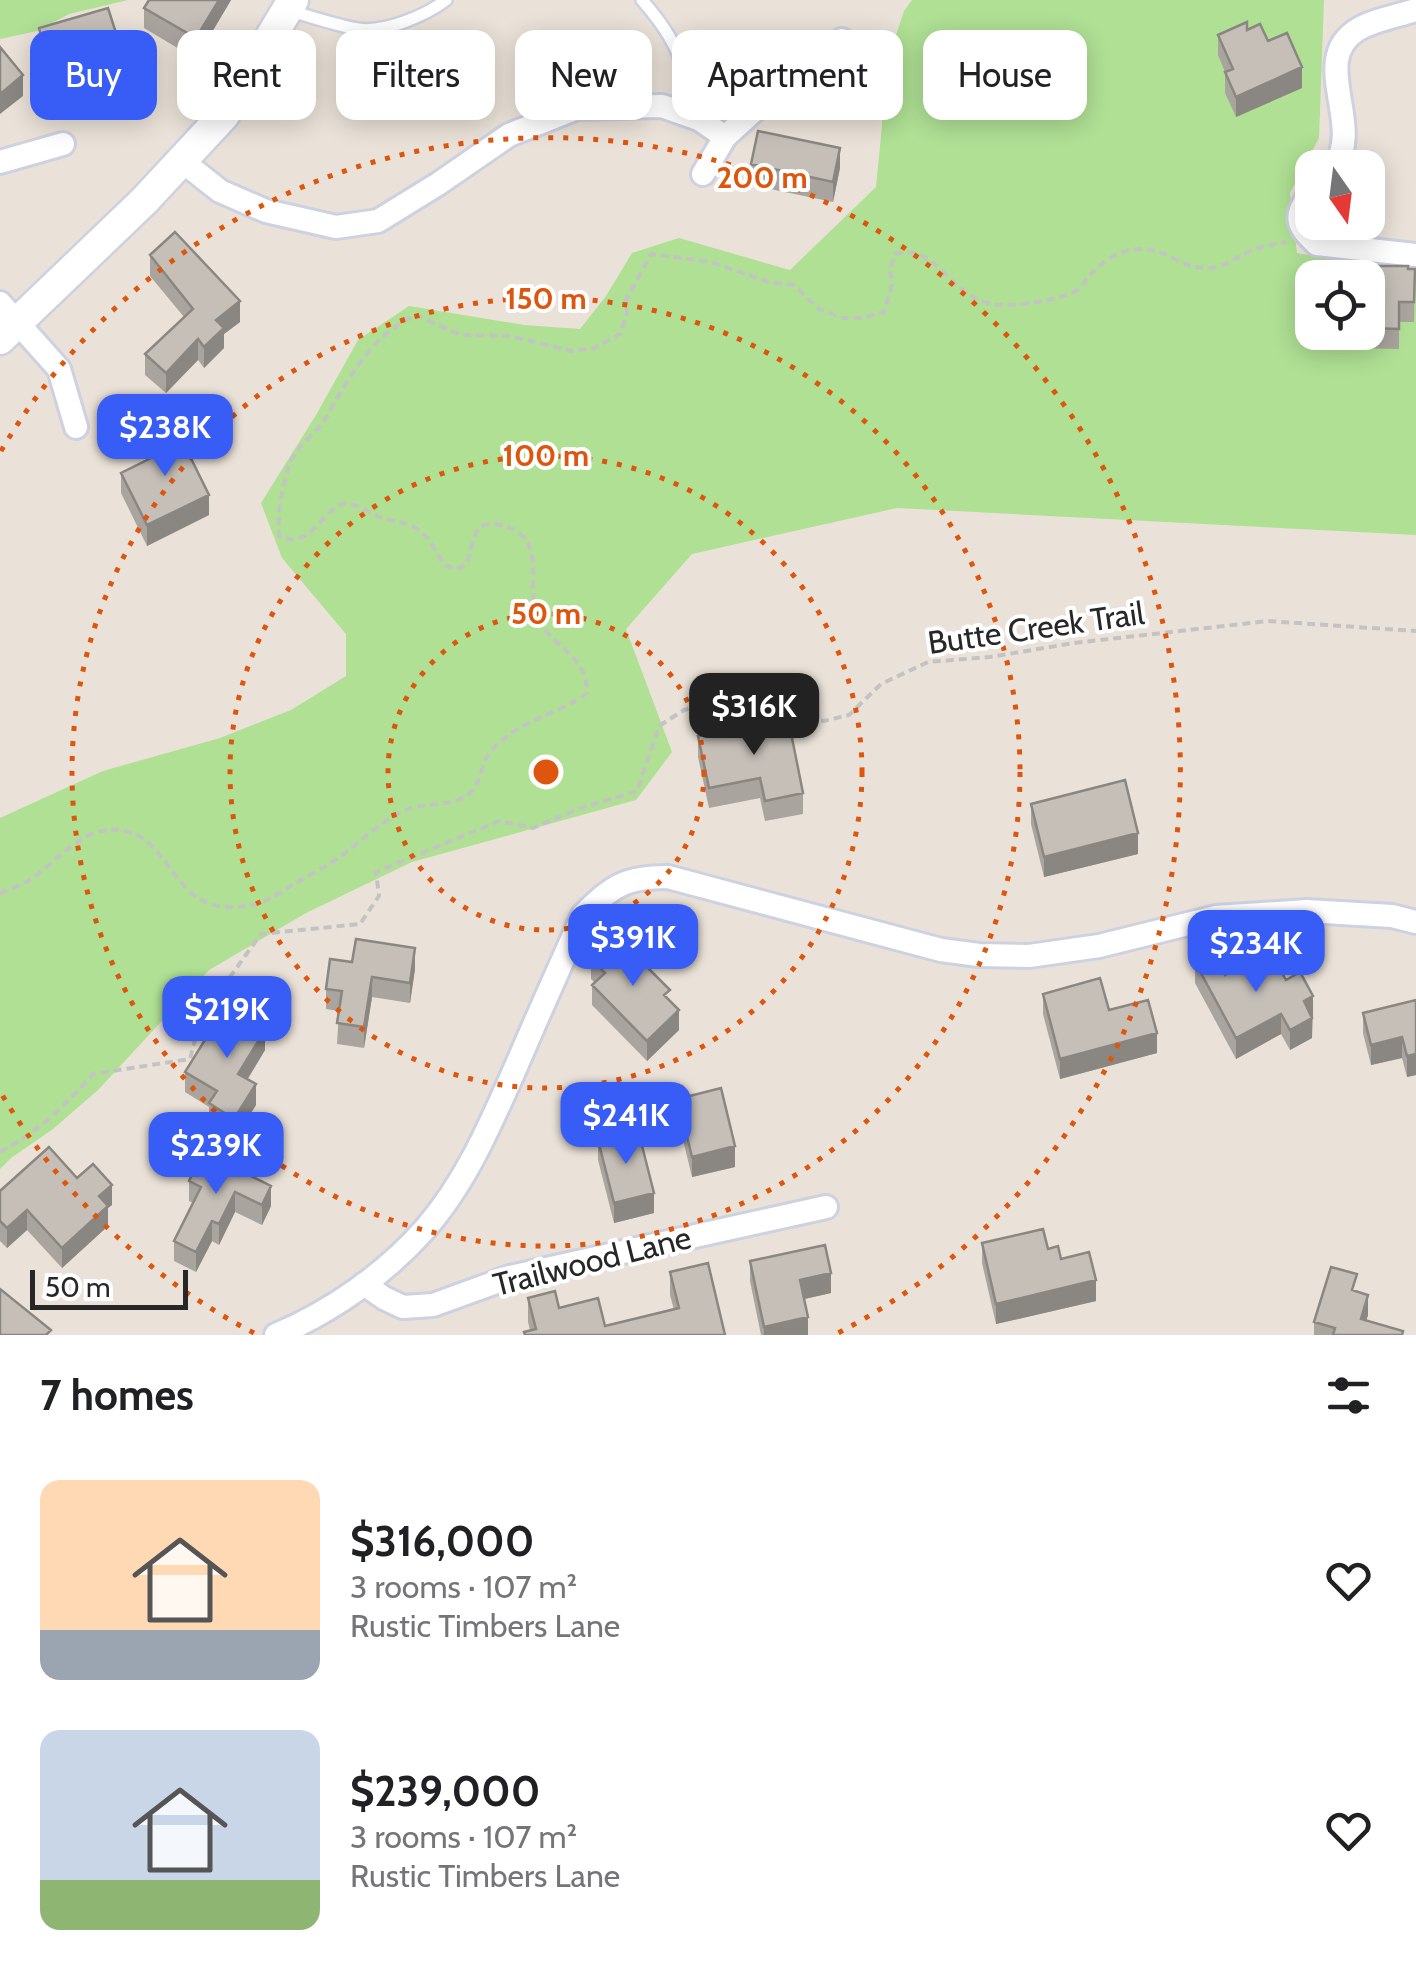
<!DOCTYPE html>
<html lang="en">
<head>
<meta charset="utf-8">
<style>
	:root { --surface:#fff; --page:#f2f2f2; --text:#202124; --muted:#757577; --accent:#385df6 }
	body { margin:0; font-family:Cabin,sans-serif; background:var(--page); color:var(--text); height:100vh; display:flex; flex-direction:column; font-size:38px; white-space:nowrap }
	* { box-sizing:border-box; margin:0 }
	p { font-size:32px; color:var(--muted) }
	.icon { flex:none; width:55px; height:55px; fill:none; stroke:currentColor; stroke-width:2; stroke-linecap:round; stroke-linejoin:round }
	.map { position:relative; height:1335px; overflow:hidden }
	.side { display:flex; flex-direction:column; background:var(--surface); flex:1 }
	.side>* { flex:none }
	.top-card { position:absolute; left:30px; top:30px; width:1358px; height:90px; display:flex; gap:20px }
	.needle { width:65px; rotate:166deg }
	.tools { position:absolute; left:1295px; top:150px; display:grid; gap:20px }
	.tools a { display:grid; place-items:center; width:90px; height:90px; border-radius:20px; background:var(--surface); box-shadow:0 5px 25px #0003; font-size:50px }
	.scale { position:absolute; left:30px; bottom:25px; width:158px; box-sizing:border-box; padding-left:10px; border:5px solid #272727; border-top:0; font-size:28px; line-height:35px; white-space:nowrap; color:#272727; -webkit-text-stroke:8px #fff; paint-order:stroke }
	.price { position:absolute; translate:-50% -85px; padding:0 22px; border-radius:20px; background:var(--accent); color:#fff; font-size:32px; line-height:65px; filter:drop-shadow(0 2px 5px #0008) }
	.price::after { content:''; position:absolute; left:50%; top:60px; width:30px; height:22px; margin-left:-15px; background:inherit; clip-path:polygon(0 0,100% 0,50% 100%) }
	.price.on { background:#222; color:#fff }
	ul { padding:0; list-style:none }
	li { display:flex; align-items:center; gap:30px; height:250px; padding:0 40px }
	li span { display:grid; place-items:center; flex:none; width:280px; height:200px; border-radius:20px; color:#555 }
	li>.icon { margin-inline-start:auto }
	span .icon { width:120px; height:120px; fill:#fffc; stroke-width:1 }
	li b { font-size:42px }
	h2 { display:flex; justify-content:space-between; align-items:center; height:120px; padding:0 40px; font-size:42px }
	.pill { padding:0 35px; border-radius:20px; background:var(--surface); box-shadow:0 5px 25px #0003; font-size:35px; line-height:90px }
	.pill.on { background:var(--accent); color:#fff }
	.map>svg:first-child { display:block }
</style>
</head>
<body>
<div class="map">
<svg width="1416" height="1335" viewBox="0 0 1416 1335">
	<rect width="100%" height="100%" fill="#eae2d8"/>
	<path fill="#afe094" fill-rule="evenodd" d="M0,0H128L69,14L37,31L0,39Z
		M912,0H1324L1319,138L1290,193L1297,253L1346,261L1416,266V535L897,508L692,554L626,629L672,752L636,800L412,862L306,913L209,970L98,1090L53,1129L11,1158L0,1169V818L103,771L220,738L291,710L346,676V634L282,558L261,503L316,415L358,340L409,306L524,325L580,329L606,296L632,253L679,238L790,270L876,187L882,126V77L904,11ZM1312,278H1368V332H1312Z"/>
	<g fill="none" stroke-linecap="round" stroke-linejoin="round">
		<g stroke="#cdd1e0" stroke-width="16">
			<path id="lane" d="M642,0C661,22 682,50 685,80C686,90 682,103 680,113
				M289,10C311,17 335,25 358,29C384,33 425,16 446,0"/>
		</g>
		<g stroke="#cdd1e0" stroke-width="28">
			<path id="street" d="M182,161L220,191L266,211L336,227L378,221L438,184L509,135L577,108L662,106L699,119L725,137L760,105L813,71L842,40
				M0,162L63,144
				M1333,168C1366,127 1308,61 1357,30C1373,20 1397,16 1416,10
				M703,174L725,137
				M1312,192C1294,216 1295,224 1317,244L1416,255
				M0,303L59,369L76,427
				M364,1284L384,1298L403,1307L433,1305L510,1277L826,1207
				M276,1335C331,1312 385,1274 425,1229C467,1181 492,1121 518,1062C539,1013 561,964 583,915C613,886 624,877 668,877L941,950L979,955L1029,956L1099,946L1216,917L1307,911L1392,916L1416,922"/>
		</g>
		<g stroke="#cdd1e0" stroke-width="35">
			<path id="secondary" d="M0,339L144,201L224,115L293,0"/>
		</g>
		<path stroke="#c3c3c3" stroke-width="4" stroke-dasharray="8 5" stroke-linecap="butt" d="M0,893C9,890 19,886 28,881C58,862 84,822 125,831C172,841 172,908 232,907C263,906 269,899 294,884C309,875 326,867 340,857C360,842 378,824 401,812C421,802 449,807 466,796C482,786 479,765 491,751C519,719 555,717 587,693C587,656 557,650 541,624C520,591 554,538 501,525C469,518 475,546 466,565L457,569L444,565C438,554 431,541 421,532C409,521 391,522 377,516C368,512 358,504 347,504C345,503 342,504 340,505C319,514 312,548 280,537C275,521 284,477 291,461C298,446 311,437 321,425C327,417 332,407 337,398C360,361 376,334 416,315L461,335L510,336L572,351L595,348L620,334L627,314L626,300L651,254L711,262L769,282L794,285L819,309L843,318H862L884,312L892,285L890,268L895,254C937,241 951,302 999,305C1017,306 1066,300 1080,288C1084,284 1086,279 1089,276C1100,265 1111,254 1127,251C1165,242 1175,268 1207,268C1220,268 1231,262 1242,255C1256,248 1271,244 1286,242
			M0,1152C38,1132 65,1106 93,1074L190,1059L201,1017L261,934L360,924L379,896L376,872L499,821L533,828L578,809L637,791L659,726L684,710L713,702L824,721L849,715L881,684L928,662L990,657L1074,643L1268,621L1416,631"/>
		<use href="#lane" stroke="#fff" stroke-width="11"/>
		<use href="#street" stroke="#fff" stroke-width="22"/>
		<use href="#secondary" stroke="#fff" stroke-width="30"/>
	</g>
	<path fill="#a9a49e" d="M149,0H231L196,59L144,28V8Z
		M39,28L123,75L52,96L39,49Z
		M1247,30L1268,41L1302,88L1236,117L1225,93V72L1218,55V35Z
		M751,164L840,168L833,202L751,185Z
		M150,255L240,322L224,334V348L204,368L198,360L166,393L145,375V354L184,317L150,276Z
		M1415,269L1414,322H1399V349L1353,348V334L1351,332H1368V278L1375,271Z
		M147,440L209,515L147,546L121,493V473L147,460Z
		M698,736L803,793V814L765,821L760,798L709,808L698,757Z
		M1031,804L1138,854L1044,877L1031,824Z
		M591,959L670,1001L679,1030L647,1061L592,1005V985L595,983L591,979Z
		M352,962L415,969L410,1003L372,997L364,1048L337,1044L339,1011L326,1009V989Z
		M1195,962L1225,975L1286,980L1313,1017L1312,1038L1290,1050L1281,1034L1236,1059L1195,983Z
		M1043,994L1109,1010L1157,1053L1060,1079L1043,1014Z
		M1416,1000V1075L1407,1077L1402,1058L1371,1065L1363,1033V1013Z
		M265,1050L248,1079L256,1105L234,1139L209,1123V1107L185,1092V1072Z
		M678,1099L735,1167L692,1177L678,1119Z
		M598,1140L654,1213L614,1223L598,1160Z
		M203,1152L271,1206L262,1225L235,1212L219,1245L212,1241L196,1272L174,1261V1241L193,1203L189,1201V1181Z
		M77,1178L112,1205L108,1208V1226L62,1268L27,1230L7,1248L0,1241V1191Z
		M982,1243L1048,1249L1061,1259L1096,1301L996,1324L982,1263Z
		M750,1261L831,1293L804,1299L808,1335H761L750,1281Z
		M670,1272L725,1335L530,1330L528,1322V1298L559,1308L605,1326L674,1310L670,1295Z
		M1357,1291L1368,1315L1366,1320L1403,1335H1314V1322Z"/>
	<path fill="#8a8681" d="M219,0H231L196,59V38Z
		M123,55V75L52,96V76Z
		M1302,67V88L1236,117V97Z
		M23,75V96L0,114V94Z
		M840,148V168L833,202V182Z
		M240,301V322L224,334V348L204,368V347L216,320Z
		M198,339V360L166,393V373Z
		M209,495V515L147,546V525Z
		M1138,833V854L1044,877V857Z
		M415,948V969L410,1003V983Z
		M372,977V997L364,1048V1027Z
		M1313,996V1017L1304,1022V1001Z
		M679,1010V1030L647,1061V1041Z
		M1281,1014V1034L1236,1059V1038Z
		M1312,1018V1038L1290,1050V1030Z
		M265,1030V1050L238,1094V1074Z
		M1157,1033V1053L1060,1079V1059Z
		M1402,1037V1058L1371,1065V1045Z
		M1416,1054V1075L1407,1077V1056Z
		M256,1084V1105L234,1139V1119Z
		M735,1146V1167L692,1177V1157Z
		M112,1185V1205L108,1208V1226L62,1268V1248L99,1196Z
		M271,1186V1206L262,1225V1205Z
		M235,1192V1212L219,1245V1224Z
		M654,1193V1213L614,1223V1203Z
		M27,1210V1230L7,1248V1228Z
		M212,1221V1241L196,1272V1252Z
		M831,1273V1293L800,1300V1280Z
		M1096,1280V1301L996,1324V1304Z
		M1368,1295V1315L1362,1335L1361,1319Z
		M808,1317V1335H764V1327Z"/>
	<path fill="#c5bfb8" stroke="#8a8681" stroke-width="2.5" d="M149,0H219L196,38L144,8Z
		M108,8L123,55L52,76L39,28Z
		M1247,22V30L1260,24L1268,41L1287,33L1302,67L1236,97L1225,72L1233,69L1218,35Z
		M0,47L23,75L0,94Z
		M758,131L840,148L833,182L751,164Z
		M175,232L240,301L216,320L224,328L204,347L198,339L166,373L145,354L193,309L150,255Z
		M1375,266H1408V269H1415L1414,302H1399V329L1368,328V278H1351V271H1375Z
		M175,426L209,495L147,525L121,473L155,456L147,440Z
		M788,718L803,793L765,801L760,778L709,788L698,736Z
		M1125,780L1138,833L1044,857L1031,804Z
		M615,935L670,990L664,995L679,1010L647,1041L592,985L605,973L591,959Z
		M356,939L415,948L410,983L372,977L364,1027L337,1023L342,991L326,989L330,959L352,962Z
		M1213,953L1225,975L1254,959L1262,974L1278,966L1286,980L1300,972L1313,996L1304,1001L1312,1018L1290,1030L1281,1014L1236,1038L1195,962Z
		M1100,978L1109,1010L1148,1000L1157,1033L1060,1059L1043,994Z
		M1416,1000V1054L1407,1056L1402,1037L1371,1045L1363,1013Z
		M226,1006L265,1030L238,1074L256,1084L234,1119L209,1103L217,1091L185,1072Z
		M721,1088L735,1146L692,1157L678,1099Z
		M638,1130L654,1193L614,1203L598,1140Z
		M49,1147L77,1178L93,1164L112,1185L99,1196L108,1206L62,1248L27,1210L7,1228L0,1221V1191Z
		M203,1152L271,1186L262,1205L235,1192L219,1224L212,1221L196,1252L174,1241L201,1187L189,1181Z
		M1043,1229L1048,1249L1058,1246L1061,1259L1089,1252L1096,1280L996,1304L982,1243Z
		M825,1245L831,1273L800,1280L808,1317L764,1327L750,1261Z
		M708,1263L725,1335H525L524,1332L536,1329L528,1298L555,1291L559,1308L598,1298L605,1326L679,1308L670,1272Z
		M1331,1267L1357,1274L1352,1290L1368,1295L1361,1319L1403,1331L1402,1335H1333L1335,1328L1314,1322Z
		M0,1289L51,1330L46,1335H0Z"/>
	<g fill="none" stroke="#de560d" stroke-width="5" stroke-dasharray="5 10">
		<circle cx="546" cy="772" r="158"/>
		<circle cx="546" cy="772" r="316"/>
		<circle cx="546" cy="772" r="474"/>
		<path d="M254 1333A633 633 0 0 1 1 1093M1 451A633 633 0 1 1 838 1333"/>
	</g>
	<g text-anchor="middle" stroke-width="8" stroke-linejoin="round" paint-order="stroke">
		<g font-size="32" fill="#272727" stroke="#fff">
			<text transform="translate(1036 628) rotate(-8)" y="11">Butte Creek Trail</text>
			<text transform="translate(592 1261) rotate(-14)" y="11">Trailwood Lane</text>
		</g>
	</g>
	<circle cx="546" cy="772" r="15" fill="#de560d" stroke="#fff" stroke-width="5"/>
	<g font-size="30" text-anchor="middle" font-weight="bold" fill="#de560d" stroke="#fff" stroke-width="8" stroke-linejoin="round" paint-order="stroke">
		<text x="762" y="188">200 m</text>
		<text x="546" y="309">150 m</text>
		<text x="546" y="466">100 m</text>
		<text x="546" y="624">50 m</text>
	</g>
</svg>
<div class="tools">
<a><svg class="needle" viewBox="-14 -14 28 28"><path d="M0-13l5 13h-10z" fill="#e53935"/><path d="M0 13l5-13h-10z" fill="#757577"/></svg></a>
<a><svg class="icon" aria-label="locate" viewBox="0 0 24 24"><circle cx="12" cy="12" r="6"/><path d="M12 2v4M12 18v4M2 12h4M18 12h4"/></svg></a>
</div>
<div class="scale">50 m</div>
<b class="price" style="left:165px;top:479px">$238K</b>
<b class="price on" style="left:754px;top:758px">$316K</b>
<b class="price" style="left:633px;top:989px">$391K</b>
<b class="price" style="left:1256px;top:995px">$234K</b>
<b class="price" style="left:227px;top:1061px">$219K</b>
<b class="price" style="left:626px;top:1167px">$241K</b>
<b class="price" style="left:216px;top:1197px">$239K</b>
<div class="top-card">
<a class="pill on">Buy</a>
<a class="pill">Rent</a>
<a class="pill">Filters</a>
<a class="pill">New</a>
<a class="pill">Apartment</a>
<a class="pill">House</a>
</div>
</div>
<section class="side">
<h2>7 homes<svg class="icon" aria-label="filters" viewBox="0 0 24 24"><path d="M4 7h16M4 17h16"/><circle cx="9" cy="7" r="2"/><circle cx="15" cy="17" r="2"/></svg></h2>
<ul>
<li><span style="background:linear-gradient(#ffd9b3 75%,#9aa5b1 0)"><svg class="icon" aria-label="home" viewBox="0 0 24 24"><path d="M3 11l9-7 9 7M6 9v11h12V9"/></svg></span><div><b>$316,000</b><p>3 rooms · 107 m²</p><p>Rustic Timbers Lane</p></div><svg class="icon" aria-label="heart" viewBox="0 0 24 24"><path d="M12 20l-8-8c-3-5 5-10 8-4 3-6 11-1 8 4z"/></svg></li>
<li><span style="background:linear-gradient(#c9d6e8 75%,#8fb573 0)"><svg class="icon" aria-label="home" viewBox="0 0 24 24"><path d="M3 11l9-7 9 7M6 9v11h12V9"/></svg></span><div><b>$239,000</b><p>3 rooms · 107 m²</p><p>Rustic Timbers Lane</p></div><svg class="icon" aria-label="heart" viewBox="0 0 24 24"><path d="M12 20l-8-8c-3-5 5-10 8-4 3-6 11-1 8 4z"/></svg></li>
</ul>
</section>
</body>
</html>
